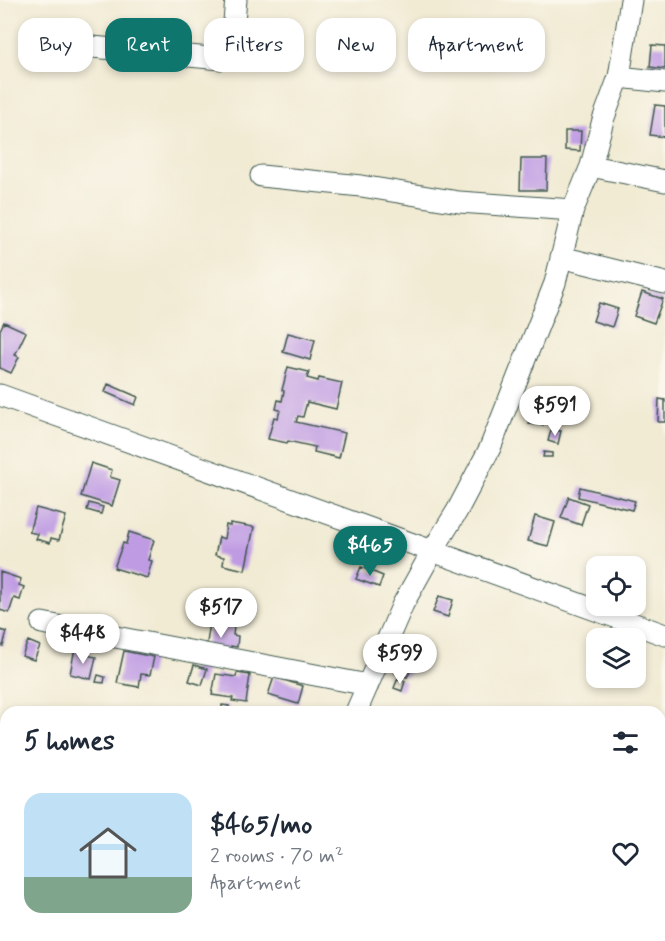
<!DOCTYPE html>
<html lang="en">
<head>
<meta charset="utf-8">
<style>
	:root { --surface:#fff; --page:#f2f2f3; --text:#1f2937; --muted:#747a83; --line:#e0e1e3; --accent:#0f766e }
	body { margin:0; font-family:Mynerve,sans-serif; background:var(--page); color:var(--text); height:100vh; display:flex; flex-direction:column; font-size:22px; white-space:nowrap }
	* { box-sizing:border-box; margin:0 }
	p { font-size:20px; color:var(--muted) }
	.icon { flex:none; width:33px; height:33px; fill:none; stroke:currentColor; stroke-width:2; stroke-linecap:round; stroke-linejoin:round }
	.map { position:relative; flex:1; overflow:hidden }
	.panel { position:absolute; left:0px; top:706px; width:666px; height:236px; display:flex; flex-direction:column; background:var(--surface); border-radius:18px 18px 0 0; box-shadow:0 3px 9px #0003 }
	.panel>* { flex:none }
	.top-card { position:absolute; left:18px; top:18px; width:630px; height:54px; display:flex; gap:12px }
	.controls { position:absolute; left:586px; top:556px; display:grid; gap:12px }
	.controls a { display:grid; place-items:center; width:60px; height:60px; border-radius:12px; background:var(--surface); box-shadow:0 3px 9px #0003; font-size:30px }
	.price { position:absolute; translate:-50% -51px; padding:0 14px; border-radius:21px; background:#fff; color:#222; font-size:20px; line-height:39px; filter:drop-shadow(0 2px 3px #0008) }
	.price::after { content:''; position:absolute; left:50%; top:36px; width:18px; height:14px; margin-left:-9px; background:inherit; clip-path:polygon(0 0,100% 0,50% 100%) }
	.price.current { background:var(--accent); color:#fff }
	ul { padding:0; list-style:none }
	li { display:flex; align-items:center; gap:18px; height:150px; padding:0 24px }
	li+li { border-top:2px solid var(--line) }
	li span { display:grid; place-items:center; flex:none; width:168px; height:120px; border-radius:18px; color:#555 }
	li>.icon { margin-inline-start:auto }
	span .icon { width:72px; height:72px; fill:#fffc; stroke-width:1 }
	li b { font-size:26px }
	h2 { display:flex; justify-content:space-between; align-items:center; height:72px; padding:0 24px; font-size:26px }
	.tag { padding:0 21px; border-radius:18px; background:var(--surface); box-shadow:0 3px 9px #0003; font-size:21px; line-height:54px }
	.tag.current { background:var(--accent); color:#fff }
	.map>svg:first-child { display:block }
</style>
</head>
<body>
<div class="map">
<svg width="665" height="941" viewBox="0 0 665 941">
	<rect width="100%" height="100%" fill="#fbf7ec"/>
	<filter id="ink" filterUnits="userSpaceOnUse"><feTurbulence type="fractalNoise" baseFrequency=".0167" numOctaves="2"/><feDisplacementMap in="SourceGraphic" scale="12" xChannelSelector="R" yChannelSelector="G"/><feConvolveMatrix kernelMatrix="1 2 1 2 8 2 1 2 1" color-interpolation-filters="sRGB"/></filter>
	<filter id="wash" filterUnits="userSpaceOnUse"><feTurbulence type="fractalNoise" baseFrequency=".008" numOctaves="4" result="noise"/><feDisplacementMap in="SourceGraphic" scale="24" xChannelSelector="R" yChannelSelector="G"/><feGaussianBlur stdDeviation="1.35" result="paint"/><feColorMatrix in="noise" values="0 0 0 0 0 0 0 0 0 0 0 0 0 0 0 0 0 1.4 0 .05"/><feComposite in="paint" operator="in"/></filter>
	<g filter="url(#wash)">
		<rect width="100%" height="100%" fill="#f1ebd4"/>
		<g id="blocks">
			<path fill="#bf9be3" d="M652,45L665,46V69L650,67Z
				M655,105L665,106V137L650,135Z
				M565,131H581L580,151L565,150Z
				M521,159H547L546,190H520Z
				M642,292L663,299L654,323L634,316Z
				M599,303L618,309L612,327L593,321Z
				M4,322L26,332L15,355L19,357L11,373L0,368V330Z
				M288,333L315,340L310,360L283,352Z
				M288,367L309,372L307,378L318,381L319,378L342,383L336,409L307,402L303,417L298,416L296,422L345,433L339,458L314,452L315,447L288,441L287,443L268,439L274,417L278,418L280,410L276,409L278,400L282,401L284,391L282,390Z
				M108,384L138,397L135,405L105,392Z
				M659,399L665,400V422H658Z
				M533,409L545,410L543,425L529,424Z
				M551,430L561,431L558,444L548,441Z
				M544,452L552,453V457H543Z
				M91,463L112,470L110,477L120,480L112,506L81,496Z
				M580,487L635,501L632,510L578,497Z
				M569,497L588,504L581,525L561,518Z
				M89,503L103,507L101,514L87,510Z
				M36,508L66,516L59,540L51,538L50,543L36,539L38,534L29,532Z
				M535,516L555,522L548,546L528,541Z
				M230,523L254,527L245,570L223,565L224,557L215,555L219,537L224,539L226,525L230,526Z
				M129,532L154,540L148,560L152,561L147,578L114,568L123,543L126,544Z
				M361,567L383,576L379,587L356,579Z
				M0,572L21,579L19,585L24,587L20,600L14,598L9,613L0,610Z
				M439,596L453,600L448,617L433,612Z
				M210,623L234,627L233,635L238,636L237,647L231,646L230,654L206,649Z
				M0,630L7,632L3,646L0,645Z
				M28,641L40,646L34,660L22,656Z
				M75,648L82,650L81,654L96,657L91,679L70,674Z
				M124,651L154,657L150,675L141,674L139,687L117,683Z
				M399,663L412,668L407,677L395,673Z
				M194,665L207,669L202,685L189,681Z
				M237,673L250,675L246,703L232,701L233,698L212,695L216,674L236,677Z
				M98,675L105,677L104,683L96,682Z
				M274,677L303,686L298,704L268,695Z
				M398,678L405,681L402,691L394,688Z
				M222,705L229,706L228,712H222Z
				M0,834L6,836L3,851L0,850Z
				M99,936H123L120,941H104L98,938Z
				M233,936H263L261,941H231Z
				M398,936H430L428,941H396Z
				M444,936H451L454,937L452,941H442Z
				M592,936H619L618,941H591Z"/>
		</g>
	</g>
	<g filter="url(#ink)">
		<use href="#blocks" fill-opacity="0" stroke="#3e574c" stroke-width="1.5"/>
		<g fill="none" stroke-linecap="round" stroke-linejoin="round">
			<g stroke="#3e574c" stroke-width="23">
				<path id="street" d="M60,44L221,59C234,51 234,16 236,0
					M619,77L665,82
					M591,166L665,181
					M261,176L361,186L459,202L573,210
					M561,257L665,283
					M0,395L665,635
					M42,623L368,685
					M356,712L403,604L433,550L457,511L490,448L555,283L573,210L591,166L603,120L619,77L631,0
					M0,914L6,893
					M38,936L49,941
					M541,936L553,941
					M138,941L140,936
					M271,941L273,936"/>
			</g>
			<use href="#street" stroke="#fff" stroke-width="21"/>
		</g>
	</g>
</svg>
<div class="controls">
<a><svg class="icon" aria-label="locate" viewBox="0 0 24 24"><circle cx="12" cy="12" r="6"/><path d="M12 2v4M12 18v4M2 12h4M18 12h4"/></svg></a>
<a><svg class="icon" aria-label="layers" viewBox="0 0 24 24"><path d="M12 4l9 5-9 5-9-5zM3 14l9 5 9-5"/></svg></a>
</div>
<b class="price" style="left:555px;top:437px">$591</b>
<b class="price current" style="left:370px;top:577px">$465</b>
<b class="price" style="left:221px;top:639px">$517</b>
<b class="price" style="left:83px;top:665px">$448</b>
<b class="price" style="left:400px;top:685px">$599</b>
<div class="top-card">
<a class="tag">Buy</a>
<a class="tag current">Rent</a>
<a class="tag">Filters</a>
<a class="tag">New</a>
<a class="tag">Apartment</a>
</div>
<section class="panel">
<h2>5 homes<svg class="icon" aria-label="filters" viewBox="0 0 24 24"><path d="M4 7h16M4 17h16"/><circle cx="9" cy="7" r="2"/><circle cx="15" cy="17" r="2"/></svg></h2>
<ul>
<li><span style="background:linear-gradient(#bfe0f5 70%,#7fa58c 0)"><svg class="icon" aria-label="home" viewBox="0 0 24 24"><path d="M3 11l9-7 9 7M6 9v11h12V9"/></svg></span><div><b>$465/mo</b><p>2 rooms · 70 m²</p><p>Apartment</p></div><svg class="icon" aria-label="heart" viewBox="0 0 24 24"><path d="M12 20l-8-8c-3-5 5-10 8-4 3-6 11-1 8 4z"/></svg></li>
</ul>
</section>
</div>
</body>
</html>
